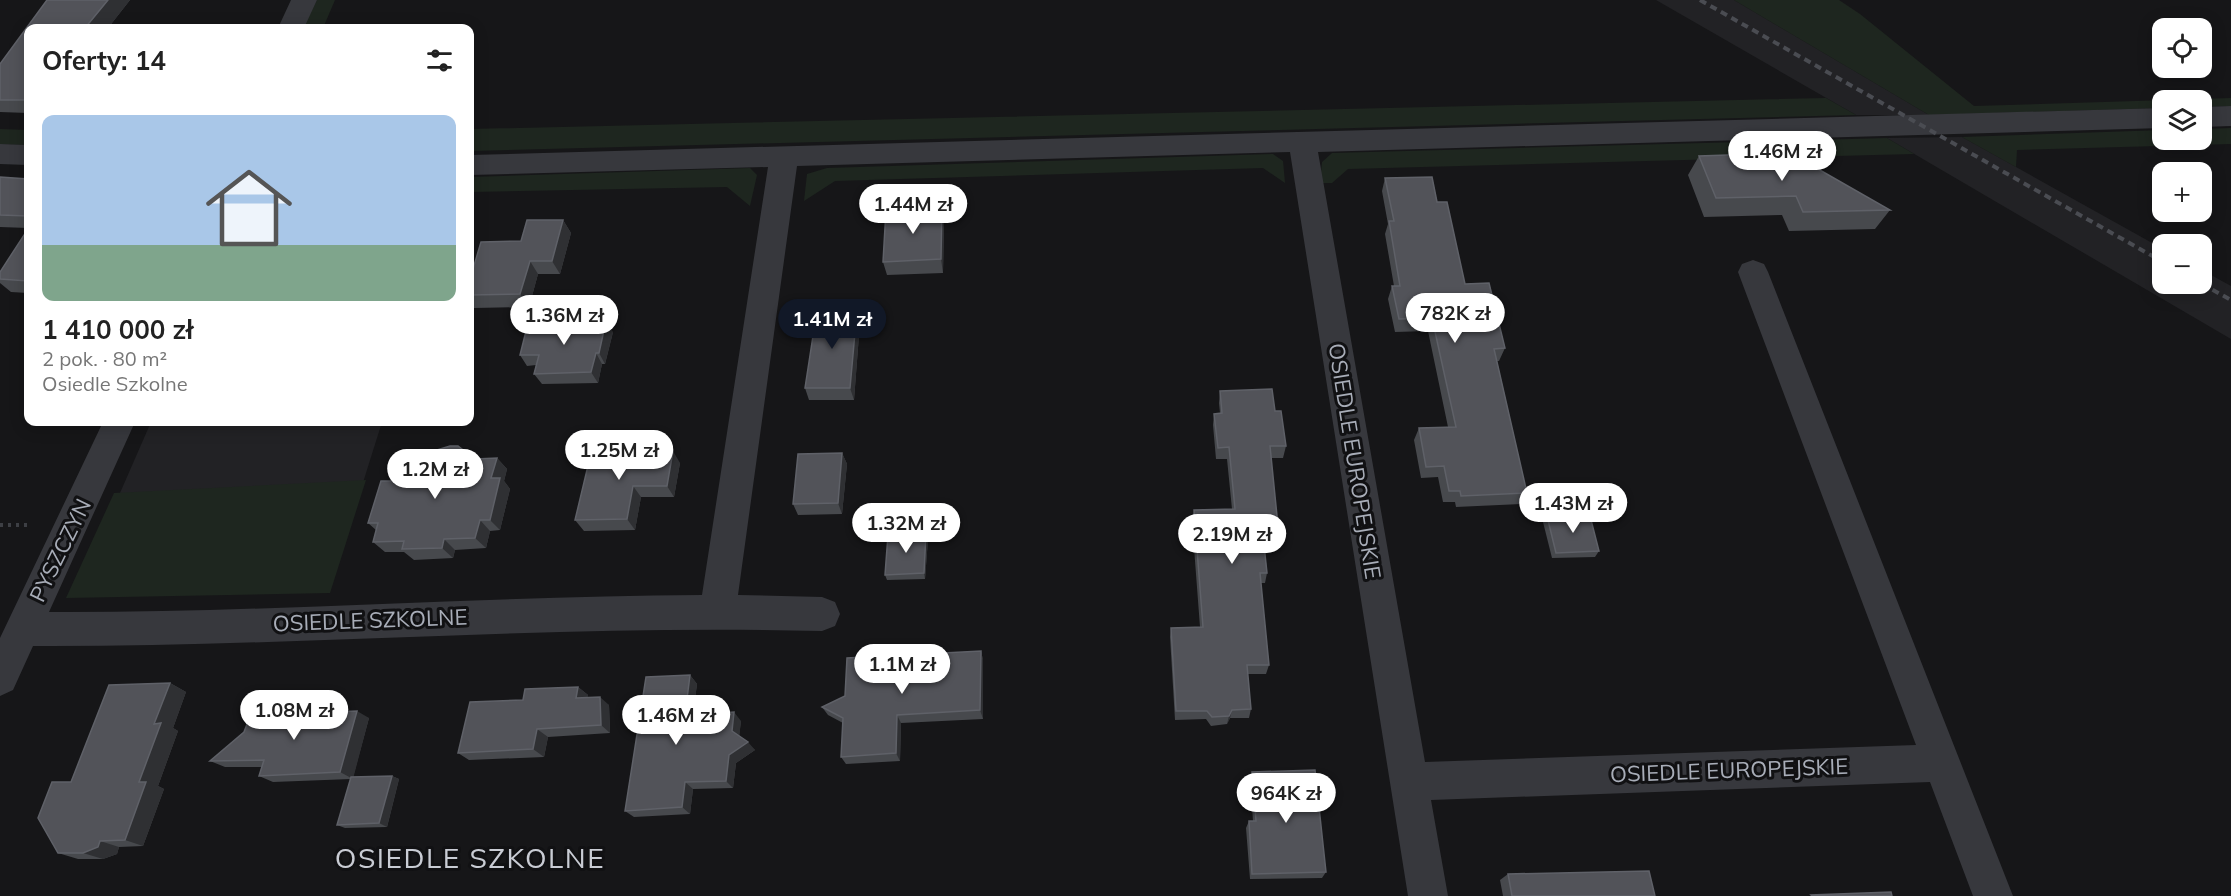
<!DOCTYPE html>
<html lang="pl">
<head>
<meta charset="utf-8">
<style>
	:root { --surface:#fff; --page:#f6f6f6; --text:#222; --muted:#767676; --accent:#111827 }
	body { margin:0; font-family:Mulish,sans-serif; background:var(--page); color:var(--text); height:100vh; display:flex; flex-direction:column; font-size:22px; white-space:nowrap }
	* { box-sizing:border-box; margin:0 }
	p { font-size:20px; color:var(--muted) }
	.icon { flex:none; width:33px; height:33px; fill:none; stroke:currentColor; stroke-width:2; stroke-linecap:round; stroke-linejoin:round }
	.map { position:relative; flex:1; overflow:hidden }
	.sheet { position:absolute; left:24px; top:24px; width:450px; height:402px; display:flex; flex-direction:column; background:var(--surface); border-radius:12px; box-shadow:0 3px 15px #0003 }
	.sheet>* { flex:none }
	.buttons { position:absolute; left:2152px; top:18px; display:grid; gap:12px }
	.buttons a { display:grid; place-items:center; width:60px; height:60px; border-radius:12px; background:var(--surface); box-shadow:0 3px 15px #0003; font-size:30px }
	.price { position:absolute; translate:-50% -51px; padding:0 14px; border-radius:21px; background:#fff; color:#222; font-size:20px; line-height:39px; filter:drop-shadow(0 2px 3px #0008) }
	.price::after { content:''; position:absolute; left:50%; top:36px; width:18px; height:14px; margin-left:-9px; background:inherit; clip-path:polygon(0 0,100% 0,50% 100%) }
	.price.current { background:var(--accent); color:#fff }
	ul { padding:0; list-style:none }
	li { display:grid; align-content:center; gap:12px; height:318px; padding:0 18px }
	li span { display:grid; place-items:center; height:186px; border-radius:12px; color:#555 }
	li>.icon { margin-inline-start:auto }
	span .icon { width:108px; height:108px; fill:#fffc; stroke-width:1 }
	li b { font-size:26px }
	h2 { display:flex; justify-content:space-between; align-items:center; height:72px; padding:0 18px; font-size:26px }
	.map>svg:first-child { display:block }
</style>
</head>
<body>
<div class="map">
<svg width="2231" height="896" viewBox="0 0 2231 896">
	<rect width="100%" height="100%" fill="#161618"/>
	<path fill="#222225" d="M1656,0H1734L1929,115H1856Z
		M1962,137L2163,249V284H2202V270L2231,286V339L1887,138Z
		M151,422H382L329,591L75,596Z"/>
	<path fill="#1e261f" d="M317,0H335L323,28H303Z
		M1734,0H1839L1860,14L1974,106L2231,98V106L2202,107V100H2163V108L1929,115Z
		M1826,98L1856,115L470,151V129Z
		M2231,128V144L2017,150L2016,167L1962,137L2163,130V140H2202V129Z
		M0,129L28,130V145L0,144Z
		M1887,138L1914,154L1348,169L1332,183H1320L1322,162L1332,153Z
		M1273,154L1283,161L1285,183L1263,168L835,181L804,201L807,174L827,168Z
		M750,168L757,175L750,206L727,187L470,192V177Z
		M366,480L330,593L66,598L114,493Z"/>
	<g fill="none" stroke-linecap="round" stroke-linejoin="round">
		<path stroke="#3d3f44" stroke-width="4" stroke-dasharray="3 5" stroke-linecap="butt" d="M0,525H32"/>
		<path fill="#37383d" fill-rule="evenodd" d="M291,0H317L304,28H278Z
			M2231,106V126L2202,127V107Z
			M2163,108V128L1318,152L1425,762L1916,745L1738,272L1742,264L1753,260L1764,264L1768,272L2013,896H1973L1930,782L1431,800L1448,896H1408L1290,152L797,166L738,595L822,597L835,602L840,614L835,626L822,631C559,624 296,647 33,646L13,690L0,696V638L103,422H135L49,612C267,613 484,596 702,595L768,167L470,175V155Z
			M0,144L28,145V165L0,164Z"/>
		<path stroke="#4a4c52" stroke-width="4" stroke-dasharray="7 5" stroke-linecap="butt" d="M1700,0L2163,262
			M2202,284L2231,300"/>
	</g>
	<path fill="#47494d" d="M47,0H130L108,28H28V113L0,112V64Z
		M1699,156L1890,210L1875,229L1789,231L1782,215L1704,217L1688,175Z
		M0,177L28,179V228L0,227Z
		M1385,178L1437,202L1465,284L1505,348L1499,361H1497L1527,493L1521,504L1456,507L1455,502H1443L1438,477L1421,478L1414,440L1419,428L1448,427L1428,331L1395,332L1388,299L1392,286H1394L1385,234L1388,224L1382,191Z
		M942,207L944,221L943,273L887,275L883,262Z
		M563,220L571,233L560,274H538L529,307L474,308L470,302V279L521,241Z
		M28,229V293L11,292L0,283V272Z
		M860,322L854,400H809L805,388Z
		M613,332L605,364H602L598,383L542,384L534,374L536,365L527,366L520,355Z
		M1220,391L1275,411L1286,446L1283,458H1271L1278,526L1276,537H1264L1267,573L1265,583H1261L1269,665L1266,674H1247L1251,709L1249,718H1230L1227,724L1211,726L1206,719L1175,720L1170,637L1171,628L1200,627L1192,521L1194,510L1232,509L1227,459H1216L1213,425L1214,414L1220,413L1219,403Z
		M642,452L680,463L674,497H641L635,530L584,531L575,520Z
		M842,453L847,464L842,514L798,515L793,504Z
		M497,458L507,469L504,481L510,489L500,530L490,531L486,548L455,550L453,558L414,560L404,552H385L373,542L376,530L368,523L391,481L475,459Z
		M1547,516L1599,551L1595,557L1552,558L1543,522Z
		M926,533L928,539L925,579L887,580L885,575Z
		M981,651L983,660V719L901,723L900,761L846,764L841,757L843,723L828,715L822,707Z
		M690,675L697,684L693,714L741,721L739,736L755,750L736,763L733,788L693,789L690,814L634,817L625,811Z
		M170,683L186,692L173,728L178,731L158,786L164,789L143,846L119,847L117,854L103,859H78L58,853L71,782Z
		M578,687L588,695L587,697L609,705L610,733L548,737L544,757L469,760L458,753L523,700Z
		M338,712L369,718L353,777L392,776L399,779L387,827L345,828L337,825L351,779L273,782L259,776L262,767H225L210,761Z
		M1252,772L1326,872L1322,878L1250,879L1246,828L1249,821H1253L1250,780Z
		M1508,874L1655,896H1503L1500,880Z"/>
	<path fill="#2f3033" d="M108,0H130L108,28H85Z
		M942,207L944,221L943,273L941,259Z
		M563,220L571,233L560,274L552,261Z
		M530,261L538,274L529,307L520,294Z
		M857,310L860,322L854,400L850,388Z
		M606,321L613,332L605,364L599,353Z
		M596,353L602,364L598,383L591,372Z
		M673,451L680,463L674,497L667,486Z
		M842,453L847,464L842,514L838,503Z
		M497,458L507,469L504,481L510,489L500,530L490,520L491,478Z
		M633,486L641,497L635,530L627,519Z
		M480,520L490,531L486,548L475,538Z
		M926,533L928,539L925,579L924,573Z
		M444,539L455,550L453,558L442,548Z
		M981,651L983,660V719L980,710Z
		M690,675L697,684L692,723L685,715Z
		M170,683L186,692L173,728L178,731L158,786L164,789L143,846L125,840L154,724Z
		M578,687L588,695L586,706L576,698Z
		M600,697L609,705L610,733L601,725Z
		M1232,710L1230,718L1227,724L1229,716Z
		M357,711L369,718L353,779L340,772Z
		M734,712L741,721L739,739L732,731Z
		M897,715L901,723L900,761L896,753Z
		M537,729L548,737L544,757L533,749Z
		M748,742L755,750L736,763L733,788L726,781L729,755Z
		M392,776L399,779L387,827L379,823Z
		M685,782L693,789L690,814L682,807Z
		M100,841L119,847L117,854L103,859L83,853Z"/>
	<path fill="#525359" stroke="#5f6168" stroke-width="1.5" d="M47,0H108L85,28H28V100H0V64Z
		M1790,153L1890,210L1803,212L1796,196L1716,198L1699,156Z
		M0,177L28,179V216L0,215Z
		M1432,177L1437,202H1447L1465,284L1489,283L1505,348L1494,349L1527,493L1461,496L1460,491H1449L1444,466L1426,467L1419,428L1456,427L1432,318L1399,319L1392,286H1400L1389,221H1394L1385,178Z
		M942,207L941,259L883,262L886,210Z
		M527,220H563L552,261H530L520,294L470,295V279L481,242L521,241Z
		M28,229V281L0,279V272Z
		M817,310H857L850,388H805Z
		M606,321L599,353H596L591,372L534,374L539,355H520L528,323Z
		M1272,389L1275,411H1281L1286,446H1270L1278,526L1262,527L1267,573H1260L1269,665H1247L1251,709L1232,710L1229,716L1212,717L1207,711H1176L1171,628L1203,627L1194,510L1235,509L1229,447L1218,448L1214,414L1222,413L1220,391Z
		M450,446H458L475,459L497,458L491,478H500L490,520H480L475,538L444,539L442,548L402,549L404,541L373,542L378,523H368L381,481H391L396,462L425,461L437,450Z
		M639,448L638,452L673,451L667,486H633L627,519L575,520L592,449Z
		M842,453L838,503L793,504L798,454Z
		M1547,516H1590L1599,551L1556,553Z
		M926,533L924,573L885,575L888,535Z
		M981,651L980,710L897,715L896,753L841,757L843,718L822,707L845,696L847,658Z
		M690,675L685,715L734,712L732,731L748,742L729,755L726,781L685,782L682,807L625,811L646,677Z
		M170,683L154,724L161,723L139,782H146L125,840L100,841L98,847L83,853H58L38,818L52,782H71L109,685Z
		M578,687L576,698L600,697L601,725L537,729L533,749L458,753L470,702L523,700L525,689Z
		M333,708L331,712L357,711L340,772L259,776L264,760L210,761L244,732L252,711Z
		M1315,770L1326,872L1252,874L1249,821H1256L1252,772Z
		M392,776L379,823L337,825L351,777Z
		M1649,871L1655,896H1512L1508,874Z
		M1891,892L1892,896H1812L1811,895Z"/>
	<g text-anchor="middle" stroke-width="6" stroke-linejoin="round" paint-order="stroke">
		<g font-size="22" fill="#a8adb8" stroke="#111113">
			<text transform="translate(1355 461) rotate(81)" y="8">OSIEDLE EUROPEJSKIE</text>
			<text transform="translate(60 550) rotate(-64)" y="8">PYSZCZYN</text>
			<text transform="translate(370 620) rotate(-2)" y="8">OSIEDLE SZKOLNE</text>
			<text transform="translate(1729 770) rotate(-2)" y="8">OSIEDLE EUROPEJSKIE</text>
		</g>
		<g font-size="28" letter-spacing="1.5" fill="#c9ccd4" stroke="#111113">
			<text x="470" y="868">OSIEDLE SZKOLNE</text>
		</g>
	</g>
</svg>
<div class="buttons">
<a><svg class="icon" aria-label="locate" viewBox="0 0 24 24"><circle cx="12" cy="12" r="6"/><path d="M12 2v4M12 18v4M2 12h4M18 12h4"/></svg></a>
<a><svg class="icon" aria-label="layers" viewBox="0 0 24 24"><path d="M12 4l9 5-9 5-9-5zM3 14l9 5 9-5"/></svg></a>
<a>+</a>
<a>−</a>
</div>
<b class="price" style="left:1782px;top:182px">1.46M zł</b>
<b class="price" style="left:913px;top:235px">1.44M zł</b>
<b class="price" style="left:1455px;top:344px">782K zł</b>
<b class="price" style="left:564px;top:346px">1.36M zł</b>
<b class="price current" style="left:832px;top:350px">1.41M zł</b>
<b class="price" style="left:619px;top:481px">1.25M zł</b>
<b class="price" style="left:435px;top:500px">1.2M zł</b>
<b class="price" style="left:1573px;top:534px">1.43M zł</b>
<b class="price" style="left:906px;top:554px">1.32M zł</b>
<b class="price" style="left:1232px;top:565px">2.19M zł</b>
<b class="price" style="left:902px;top:695px">1.1M zł</b>
<b class="price" style="left:294px;top:741px">1.08M zł</b>
<b class="price" style="left:676px;top:746px">1.46M zł</b>
<b class="price" style="left:1286px;top:824px">964K zł</b>
<section class="sheet">
<h2>Oferty: 14<svg class="icon" aria-label="filters" viewBox="0 0 24 24"><path d="M4 7h16M4 17h16"/><circle cx="9" cy="7" r="2"/><circle cx="15" cy="17" r="2"/></svg></h2>
<ul>
<li><span style="background:linear-gradient(#a9c7e8 70%,#7fa58c 0)"><svg class="icon" aria-label="home" viewBox="0 0 24 24"><path d="M3 11l9-7 9 7M6 9v11h12V9"/></svg></span><div><b>1 410 000 zł</b><p>2 pok. · 80 m²</p><p>Osiedle Szkolne</p></div></li>
</ul>
</section>
</div>
</body>
</html>
